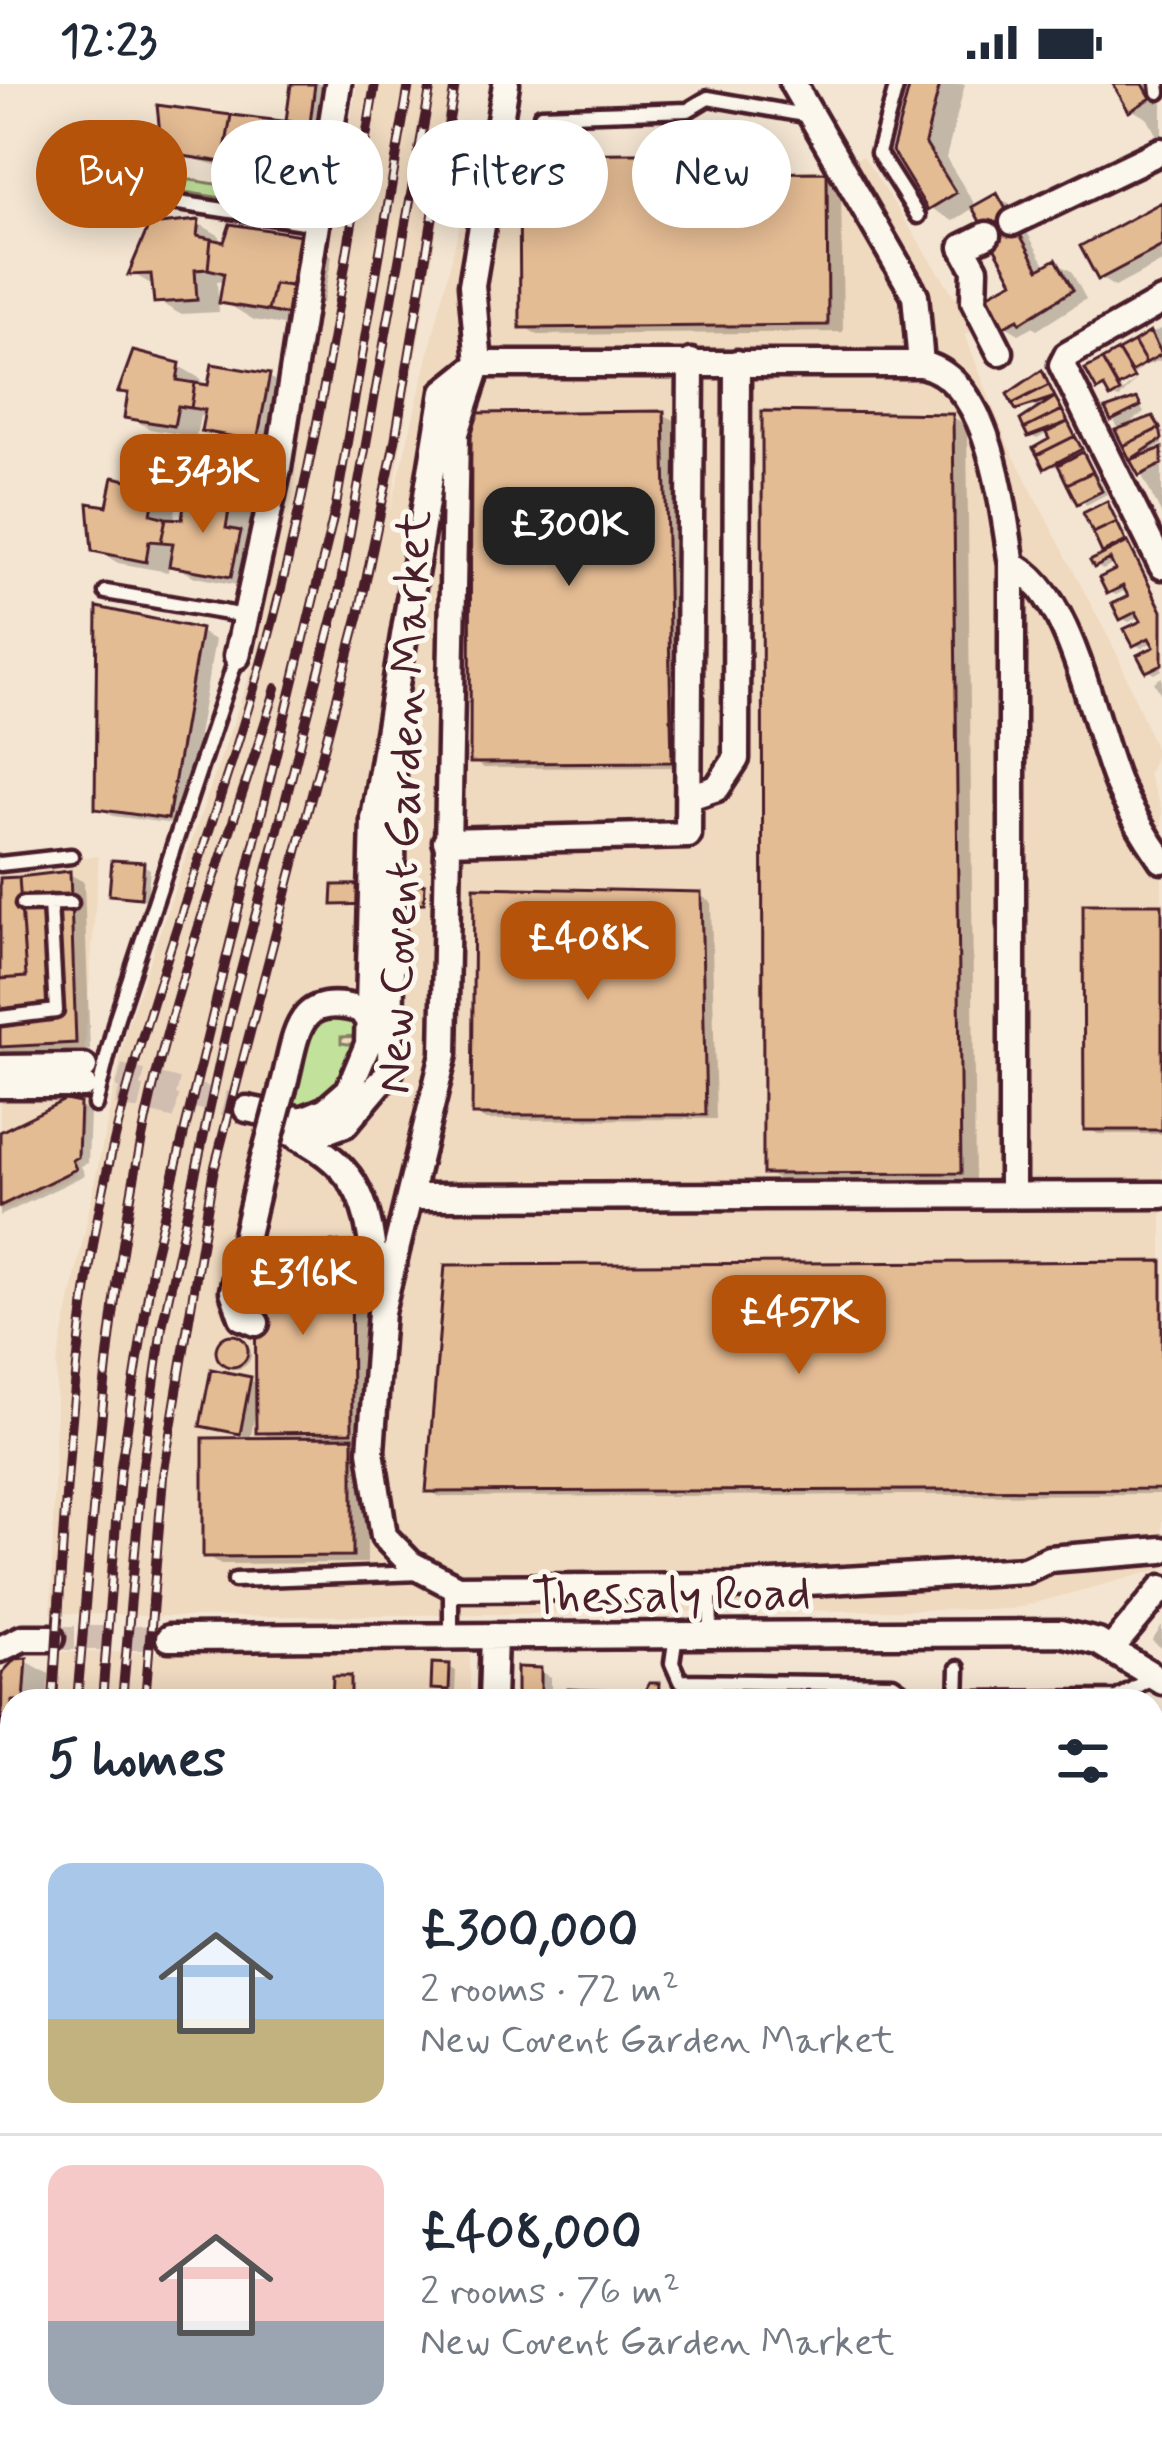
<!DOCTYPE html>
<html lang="en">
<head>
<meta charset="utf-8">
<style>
	:root { --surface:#fff; --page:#f6f6f7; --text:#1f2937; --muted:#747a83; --line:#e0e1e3; --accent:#b45309 }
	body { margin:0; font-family:Mynerve,sans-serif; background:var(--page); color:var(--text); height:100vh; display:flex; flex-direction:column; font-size:45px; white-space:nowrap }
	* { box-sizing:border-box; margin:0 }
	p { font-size:39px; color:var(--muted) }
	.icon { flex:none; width:66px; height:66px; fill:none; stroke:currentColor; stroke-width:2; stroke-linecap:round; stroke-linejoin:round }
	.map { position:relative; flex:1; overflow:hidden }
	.details { position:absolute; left:0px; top:1605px; width:1164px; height:768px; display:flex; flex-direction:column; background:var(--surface); border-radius:36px 36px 0 0; box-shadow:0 6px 30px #0003 }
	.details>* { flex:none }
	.banner { position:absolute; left:36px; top:36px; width:1092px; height:108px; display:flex; gap:24px }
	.price { position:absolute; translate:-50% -102px; padding:0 27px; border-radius:24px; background:var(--accent); color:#fff; font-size:39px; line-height:78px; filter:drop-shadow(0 3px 6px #0008) }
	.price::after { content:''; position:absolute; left:50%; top:72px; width:36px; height:27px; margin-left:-18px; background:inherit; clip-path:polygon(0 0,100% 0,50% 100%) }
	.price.active { background:#222; color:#fff }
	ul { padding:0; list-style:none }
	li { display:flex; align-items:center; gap:36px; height:300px; padding:0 48px }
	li+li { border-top:3px solid var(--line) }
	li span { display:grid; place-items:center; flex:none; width:336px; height:240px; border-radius:24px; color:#555 }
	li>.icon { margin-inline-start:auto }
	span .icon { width:144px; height:144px; fill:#fffc; stroke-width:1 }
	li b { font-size:51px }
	h2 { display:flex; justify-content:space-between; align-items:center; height:144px; padding:0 48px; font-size:51px }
	.pill { padding:0 42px; border-radius:54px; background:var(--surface); box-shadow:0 6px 30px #0003; font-size:42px; line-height:108px }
	.pill.active { background:var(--accent); color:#fff }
	.status { display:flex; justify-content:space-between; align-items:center; height:84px; padding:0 60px; background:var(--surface); direction:ltr }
	.status svg { height:33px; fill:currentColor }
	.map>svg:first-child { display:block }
</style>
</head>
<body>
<div class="status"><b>12:23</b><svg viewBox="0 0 49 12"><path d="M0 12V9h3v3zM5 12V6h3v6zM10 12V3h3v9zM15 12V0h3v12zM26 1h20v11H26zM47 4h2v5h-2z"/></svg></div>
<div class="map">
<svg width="1162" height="2373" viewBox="0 0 1162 2373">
	<rect width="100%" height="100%" fill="#f4e5d2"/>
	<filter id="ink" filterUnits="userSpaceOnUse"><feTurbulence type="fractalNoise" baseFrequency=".00833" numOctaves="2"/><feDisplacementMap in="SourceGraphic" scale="24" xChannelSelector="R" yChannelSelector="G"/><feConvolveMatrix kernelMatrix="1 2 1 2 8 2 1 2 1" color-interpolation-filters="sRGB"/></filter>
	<g filter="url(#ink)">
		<path fill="#efd9bf" d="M357,0H461L390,429L468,107L831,84L863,72L976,245L965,251L1009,363L1118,572L1157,669L1148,690L1162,726V1485L1012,1525L186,1533L51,1529L57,1281L127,942L256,573Z
			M99,772L84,973L0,975V779Z
			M38,1011L85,1015L76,1091L0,1128V1016Z
			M51,1568L470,1570V1617H47Z
			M1162,1858V2256L1152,2259V1861Z
			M0,2242L12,2245V2361H1152V2297L1162,2295V2373H0Z"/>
		<path fill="#c2e29b" stroke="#868063" stroke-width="3" d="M160,91L302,114L299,126L158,104Z
			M350,932L358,952L341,953V959L355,961C336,1008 332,1009 289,1024L312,935Z"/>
		<path fill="#0003" fill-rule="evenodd" d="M294,0H331L327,99L249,90L164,67L303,42L290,35Z
			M913,0H965L946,74L977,124L997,113L1012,121L1047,184L1056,179L1071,187L1086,215L1037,246L1032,243L1019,250L1004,241L1017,198L975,123L953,137L931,124Z
			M1116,0H1156L1162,10V62L1148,35L1131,25Z
			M730,71L745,80V92L826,91L841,100L843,248L538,251L523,242Z
			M1162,121V178L1115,203L1100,194Z
			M198,139L220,152L219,160L300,154L332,172L323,219L306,217L300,244L254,236L223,217L226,197L217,198L219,228L180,230L157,217L156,203L132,189Z
			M1162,244V276L1144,282L1111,310L1100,305L1090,286Z
			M179,282L201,295L200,303L269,293L291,306L280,368L226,358L204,345L206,333L200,332L196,353L150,345L128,332L131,312L122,307Z
			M1042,289L1107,410L1086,421L1062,382L1047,383L1053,357L1049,348L1037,355L1030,351L1035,323L1018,324Z
			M1137,295L1119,315L1115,314Z
			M1139,319L1144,329L1132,337L1141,341L1153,335L1162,343V361L1155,364L1162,368V431L1109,327Z
			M663,330L674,336L682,683L484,684L473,678Z
			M952,333L967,341L975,1095L781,1097L766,1089Z
			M155,404L177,417L174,437L230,417L252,430L248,454L262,462L253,504L195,493L169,479L168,488L118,479L95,465L110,425Z
			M1107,420L1162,522V586L1155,590L1148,586L1158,564L1154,557L1142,564L1135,560L1145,539L1141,531L1129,538L1122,534L1132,513L1128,505L1116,511L1109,508L1119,487L1115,479L1103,486L1096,482L1107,472L1087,430Z
			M200,548L215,556L182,741L113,732L98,723Z
			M1162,593V612L1154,598Z
			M143,781L150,785L147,816L112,809Z
			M69,790L84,798L90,966L0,972V797Z
			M700,811L711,818L716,1035L486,1036L475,1030Z
			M1162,823V1050H1098L1087,1044Z
			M79,1022L90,1028L88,1079L81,1082L85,1091L0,1132V1051Z
			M350,1161L365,1170L366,1355H351L367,1364V1479L221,1480L206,1471L247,1353L203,1341L250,1296L259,1301ZM256,1324L259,1347L275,1356H250Z
			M1162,1180V1410L440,1413L429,1407Z
			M221 1270a15 15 0 1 1 30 0a15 15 0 1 1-30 0Z
			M1162,1542V1564L1152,1557Z
			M26,1577L49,1590L47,1617H12V1779L0,1772L5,1590Z
			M449,1583L456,1587L455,1608L441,1607L434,1604Z
			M540,1587L551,1593V1613L646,1611L658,1602L680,1617H520Z
			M1152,1642L1162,1647V1682H1152Z
			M0,1784L12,1786L10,1856L0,1855Z
			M0,1952L12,1959L0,2163Z
			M1162,2106V2154L1152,2157V2109Z
			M1162,2307V2369L1120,2371L1117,2361H1152V2309Z
			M389,2361L388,2373L321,2370L306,2362Z
			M664,2361H716L714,2373H662Z
			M738,2361H824L823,2373H737Z
			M844,2361H903L902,2373H843Z"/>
		<path fill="#e4bc94" stroke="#4a1f2b" stroke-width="3" d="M291,0H315L310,40L286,37Z
			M910,0H940L925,59L956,109L928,126L892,67Z
			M1113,0H1143L1151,14L1129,28Z
			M157,21L231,31L223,78L162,69Z
			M231,31L310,40L305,88L223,78Z
			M731,68V89L827,88L828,241L520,244L519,91H534V70Z
			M997,109L1039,185L1056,175L1073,206L1020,239L1018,235L1002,243L985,212L1013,197L972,123Z
			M1162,118V162L1098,196L1080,162Z
			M199,136L197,152L211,155L208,185L195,186L197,216L154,219L151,190L128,191L149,141Z
			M230,140L301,151L292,202L274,200L268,227L219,219L224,189L208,185L211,155L224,158Z
			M274,200L292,202L287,231L268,227Z
			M1150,248L1162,270L1146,279L1134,258Z
			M1134,258L1146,279L1131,288L1118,267Z
			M133,267L180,279L177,296L195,299L191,324L178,322L174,342L124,334L128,309L118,308Z
			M1118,267L1134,294L1118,303L1102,276Z
			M1102,276L1120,308L1110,314L1104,303L1097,307L1085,285Z
			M212,280L270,290L257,357L201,347L205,326L191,324L195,299L208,301Z
			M1042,286L1049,301L1012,320L1007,310Z
			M1049,301L1055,313L1016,326L1012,320Z
			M1055,313L1062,326L1024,345L1020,336Z
			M1137,314L1141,322L1111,337L1105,325Z
			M1062,326L1068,338L1028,353L1024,345Z
			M664,327L672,678L470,679L471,329Z
			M762,327L953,330L961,1089L763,1090Z
			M1153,332L1160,344L1123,362L1115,346Z
			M1068,338L1075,352L1037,371L1033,364L1049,355L1046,349Z
			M1160,344L1162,355L1130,376L1123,362Z
			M1075,352L1082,365L1044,385L1037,371Z
			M1162,364V380L1139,392L1130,376Z
			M1083,368L1093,388L1067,400L1058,381Z
			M1093,388L1102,407L1077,420L1067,400Z
			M113,393L156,402L151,430L166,434L161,458L149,457L146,478L92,467L88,419L107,422Z
			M186,406L231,414L226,444L241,447L231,493L169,482L173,459L161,458L166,434L182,435Z
			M1107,417L1117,438L1093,449L1083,429Z
			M1117,438L1126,457L1102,469L1093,449Z
			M1128,458L1162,527V580L1146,588L1137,571L1154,563L1149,554L1133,562L1124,545L1141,537L1136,528L1120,536L1112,520L1128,512L1123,502L1107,510L1099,494L1115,486L1110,475L1094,484L1090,477Z
			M97,523L201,545L168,735L95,725Z
			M112,776L144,778L141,814L109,811Z
			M70,787L76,959L0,963V895L26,893L19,793Z
			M19,793L26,893L0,895V794Z
			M425,800L424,819L332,821L333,801Z
			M474,803L701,808L706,1031H472Z
			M1083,820H1162V1046H1084Z
			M65,1016L80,1019L78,1073L72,1076L76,1085L0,1122V1048Z
			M351,1158L352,1348L256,1349L255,1159Z
			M1162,1177V1405L426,1408L445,1181Z
			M216 1267a16 16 0 1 1 32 0a16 16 0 1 1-32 0Z
			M211,1285L251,1293L240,1350L200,1342Z
			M353,1353V1472L203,1473V1354Z
			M27,1574L24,1617H12V1771L0,1770L2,1589L15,1575Z
			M432,1579L450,1580L449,1606L431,1605Z
			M517,1583L541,1584V1617H517Z
			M333,1592H351V1617H332Z
			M649,1599H659L658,1617H553L554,1610H567L568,1605L644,1608Z
			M0,1781L12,1782L8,1856H0Z
			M1162,2103V2147L1152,2149V2105Z
			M1162,2304V2359L1118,2373L1115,2361H1152V2306Z
			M503,2361H638L637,2373H502Z
			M760,2361H814L813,2373H759Z
			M841,2361H897L896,2373H840Z"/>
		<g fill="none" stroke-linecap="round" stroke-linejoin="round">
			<path stroke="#d2bdb1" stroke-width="24" stroke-dasharray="24 12" stroke-linecap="butt" d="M84,983L247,1025
				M83,1001L195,1027
				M51,1554H169"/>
			<g stroke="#4a1f2b" stroke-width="21">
				<path id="service" d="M897,0L878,69L918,132
					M1158,0L1159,8
					M708,14L810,32
					M541,31L688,26L708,14
					M159,116L316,140
					M106,508L245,532
					M0,780L71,772
					M23,820L71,819
					M0,934L56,927L50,819
					M95,1021L117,933L237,572
					M235,1496L420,1489
					M710,1503L711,1550
					M676,1551L672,1579L680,1597L893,1600L900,1605V1617
					M451,1552V1502
					M957,1615L1117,1614L1154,1592
					M957,1617L958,1584
					M1152,1739L1162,1771
					M275,2361L286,2373
					M1010,2361L1036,2373
					M648,2373L649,2361
					M1049,2373L1087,2361
					M1152,2373L1162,2370"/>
			</g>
			<g stroke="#4a1f2b" stroke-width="33">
				<path id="minor" d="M793,0L915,211L921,280
					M1013,138L1161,67
					M987,151L963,163L975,185L974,217L1000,268
					M1162,217L1067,271L1062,281L1162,482
					M479,280L472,201L506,0
					M478,282L456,349L444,970L381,1228L371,1367L384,1452L411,1480L457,1504L734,1502L1025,1486L1049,1475L1162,1466
					M1012,481C1073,508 1093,644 1119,703C1131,729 1146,753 1162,776
					M237,572L278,384L338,0
					M689,713L717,704L736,675L737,279
					M446,757L688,751L691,278
					M0,984L84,983
					M0,1001H83
					M283,1004C297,952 294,906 361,926L369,938
					M247,1025L302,1036L326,1026L349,1006L368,960L374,735L444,308L479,280H921C991,295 1002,420 1012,481V1109
					M291,1049L315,1051L345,1040L390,987L393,687
					M298,1053C377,1093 367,1142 380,1219
					M410,1113L1162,1111
					M256,1239L242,1233L233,1207L262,1082
					M169,1554L1060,1549L1098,1558L1162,1597
					M1112,1564L1162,1504
					M0,1565L23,1554H51
					M492,1617L494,1552
					M1152,1689L1162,1676
					M0,2217L12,2220
					M1152,2277L1162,2275
					M1093,2361L1097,2373
					M489,2373L491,2361
					M829,2373L830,2361"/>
			</g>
			<use href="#service" stroke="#fbf7ec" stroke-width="12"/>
			<use href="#minor" stroke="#fbf7ec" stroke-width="24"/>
			<g stroke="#4a1f2b" stroke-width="10">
				<path id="rail" d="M53,1617C63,1463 69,1307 94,1155C130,942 219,744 273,536C319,359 345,179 375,0
					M77,1617C95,1414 105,1212 151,1013C183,874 235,739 276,604
					M102,1617L120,1388L154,1173L336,422L409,0
					M122,1617L142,1388L162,1243L232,921L338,515L431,0
					M145,1617L163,1392L213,1090L359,530L395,357L455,0
					M78,2361L91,2373
					M130,2361L145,2373
					M234,2361L247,2373
					M0,2373L12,2199
					M35,2373L36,2361
					M58,2373L59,2361"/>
			</g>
			<use href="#rail" stroke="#fbf7ec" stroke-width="6" stroke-dasharray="18" stroke-linecap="butt"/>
			<g stroke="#4a1f2b" stroke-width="33" stroke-linecap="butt">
				<path id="minor-bridge" d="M262,1082L283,1004"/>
			</g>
			<use href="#minor-bridge" stroke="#fbf7ec" stroke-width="24"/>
		</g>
	</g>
	<g text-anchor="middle" stroke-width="10" stroke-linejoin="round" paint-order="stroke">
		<g font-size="48" fill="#4a1f2b" stroke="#fbf7ec">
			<text transform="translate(402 718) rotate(-88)" y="17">New Covent Garden Market</text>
			<text transform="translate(671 1509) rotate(-1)" y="17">Thessaly Road</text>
		</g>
	</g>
</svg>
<b class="price" style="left:203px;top:452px">£343K</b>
<b class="price active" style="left:569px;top:505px">£300K</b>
<b class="price" style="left:588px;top:919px">£408K</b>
<b class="price" style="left:303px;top:1254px">£316K</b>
<b class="price" style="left:799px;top:1293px">£457K</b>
<div class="banner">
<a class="pill active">Buy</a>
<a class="pill">Rent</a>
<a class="pill">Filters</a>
<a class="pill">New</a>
</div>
<section class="details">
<h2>5 homes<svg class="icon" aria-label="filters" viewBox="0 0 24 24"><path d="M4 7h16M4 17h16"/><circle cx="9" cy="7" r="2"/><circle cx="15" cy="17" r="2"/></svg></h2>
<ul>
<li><span style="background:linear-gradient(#a9c7e8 65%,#c2b280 0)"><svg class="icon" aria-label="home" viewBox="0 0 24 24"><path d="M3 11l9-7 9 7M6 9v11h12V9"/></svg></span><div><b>£300,000</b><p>2 rooms · 72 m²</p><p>New Covent Garden Market</p></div></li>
<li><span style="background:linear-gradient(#f6c9c9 65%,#9aa5b1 0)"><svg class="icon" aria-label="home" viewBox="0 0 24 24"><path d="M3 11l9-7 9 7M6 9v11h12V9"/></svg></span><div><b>£408,000</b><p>2 rooms · 76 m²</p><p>New Covent Garden Market</p></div></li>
</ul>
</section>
</div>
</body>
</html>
